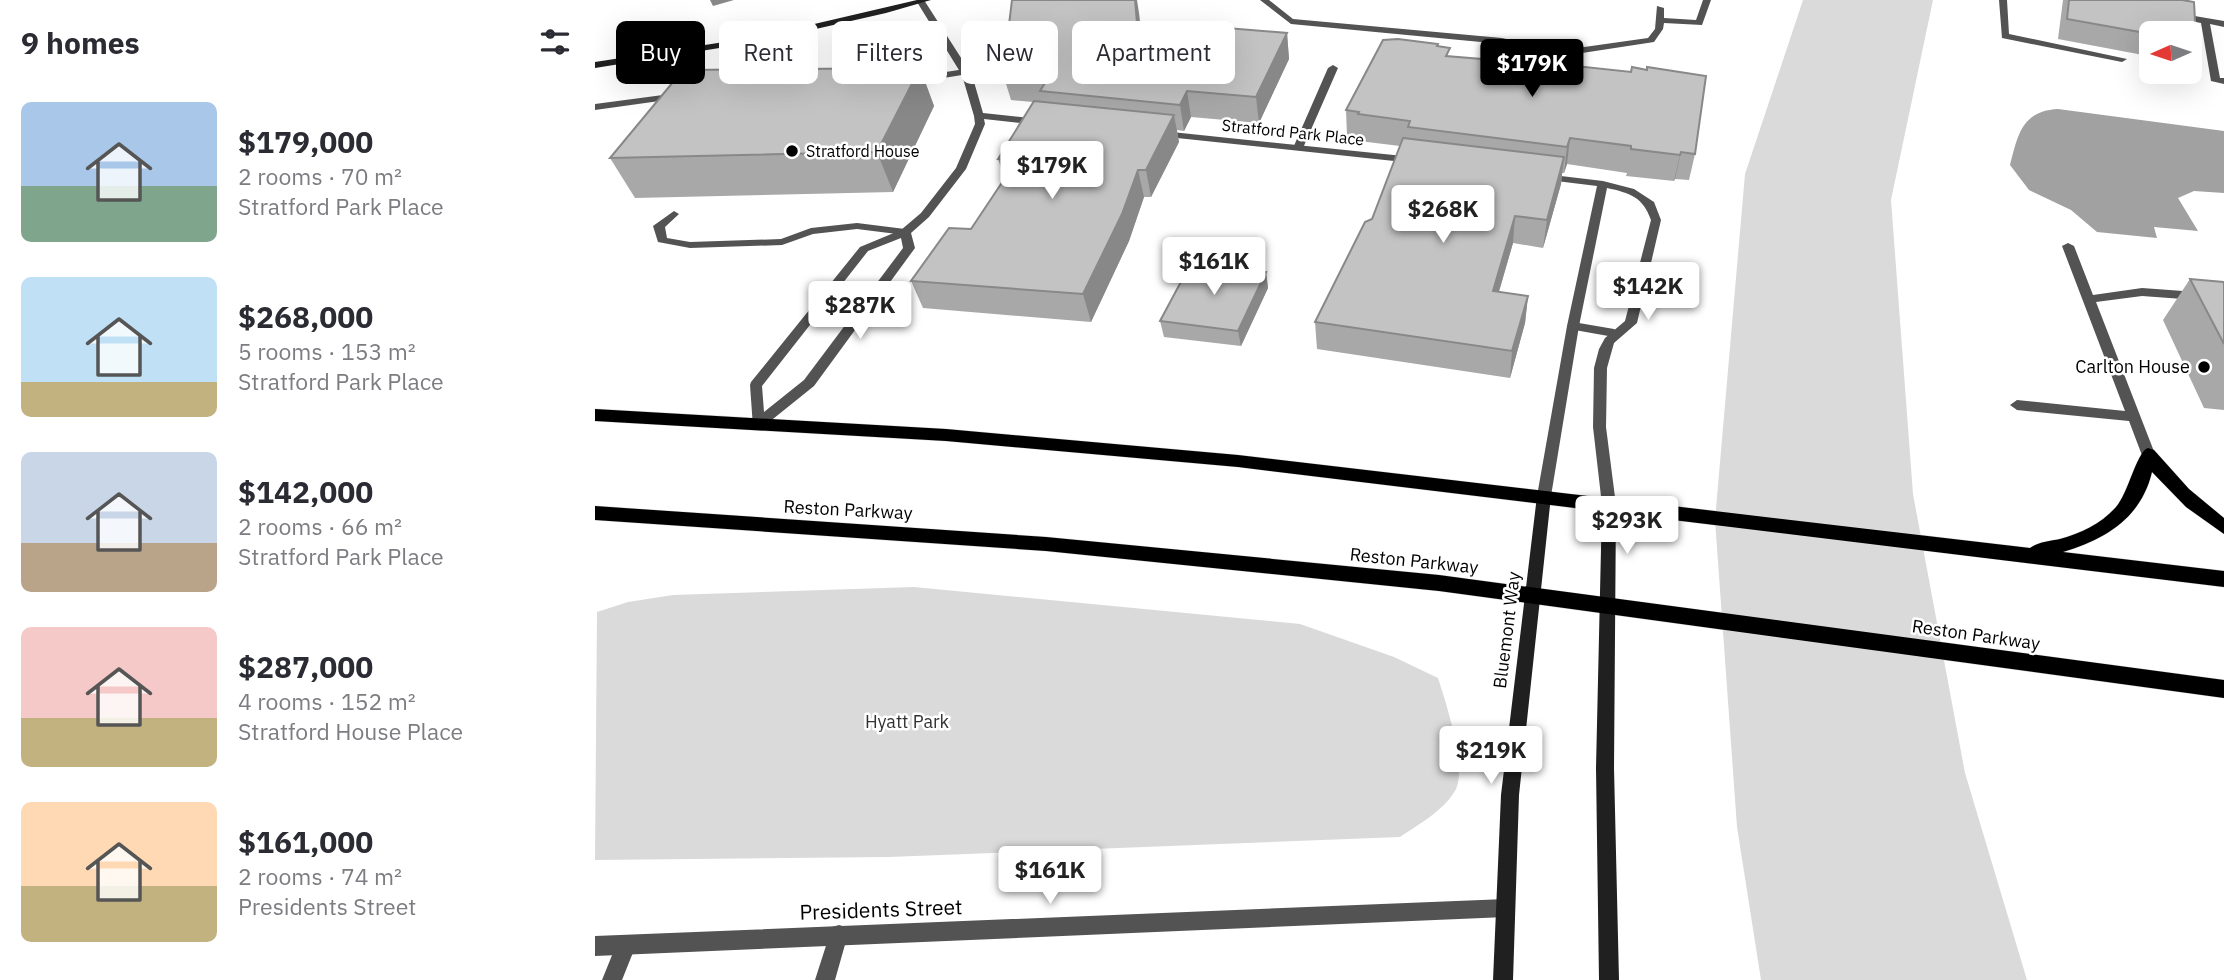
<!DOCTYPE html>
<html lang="en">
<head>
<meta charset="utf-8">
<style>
	:root { --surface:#fff; --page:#f7f7f7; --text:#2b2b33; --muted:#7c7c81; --accent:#000 }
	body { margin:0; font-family:"IBM Plex Sans",sans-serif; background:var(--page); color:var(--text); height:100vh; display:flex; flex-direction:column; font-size:26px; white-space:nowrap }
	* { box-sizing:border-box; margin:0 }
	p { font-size:23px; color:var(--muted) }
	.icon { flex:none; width:38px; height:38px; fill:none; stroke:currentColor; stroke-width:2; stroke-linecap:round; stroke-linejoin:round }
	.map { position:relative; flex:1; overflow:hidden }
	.side { display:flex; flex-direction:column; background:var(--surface); width:595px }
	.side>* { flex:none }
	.banner { position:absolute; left:21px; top:21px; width:665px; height:63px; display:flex; gap:14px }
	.needle { width:46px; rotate:267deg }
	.tools { position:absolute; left:1544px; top:21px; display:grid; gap:14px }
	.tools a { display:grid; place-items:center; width:63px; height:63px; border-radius:10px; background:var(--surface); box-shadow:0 7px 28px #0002; font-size:35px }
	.price { position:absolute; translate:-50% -60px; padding:0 16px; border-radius:7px; background:#fff; color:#222; font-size:23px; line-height:46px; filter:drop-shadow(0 2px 4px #0008) }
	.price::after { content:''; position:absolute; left:50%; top:42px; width:21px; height:16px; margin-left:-10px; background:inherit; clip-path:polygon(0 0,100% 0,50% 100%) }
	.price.on { background:var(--accent); color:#fff }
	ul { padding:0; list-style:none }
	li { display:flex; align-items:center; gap:21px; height:175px; padding:0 21px }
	li span { display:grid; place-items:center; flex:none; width:196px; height:140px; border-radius:10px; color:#555 }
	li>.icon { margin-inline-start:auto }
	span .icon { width:84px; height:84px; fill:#fffc; stroke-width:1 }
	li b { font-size:30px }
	h2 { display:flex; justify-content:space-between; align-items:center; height:84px; padding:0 21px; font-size:30px }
	.chip { padding:0 24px; border-radius:10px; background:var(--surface); box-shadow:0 7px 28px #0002; font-size:24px; line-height:63px }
	.chip.on { background:var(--accent); color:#fff }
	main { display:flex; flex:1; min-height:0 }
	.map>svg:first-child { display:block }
</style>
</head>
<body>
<main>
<section class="side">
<h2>9 homes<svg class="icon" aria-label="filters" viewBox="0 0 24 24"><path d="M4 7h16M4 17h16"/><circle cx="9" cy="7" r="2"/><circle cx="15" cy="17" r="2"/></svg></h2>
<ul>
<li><span style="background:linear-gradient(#a9c7e8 60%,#7fa58c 0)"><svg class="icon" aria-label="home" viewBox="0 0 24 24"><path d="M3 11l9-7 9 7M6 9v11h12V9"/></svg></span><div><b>$179,000</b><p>2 rooms · 70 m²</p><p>Stratford Park Place</p></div></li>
<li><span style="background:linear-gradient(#bfe0f5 75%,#c2b280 0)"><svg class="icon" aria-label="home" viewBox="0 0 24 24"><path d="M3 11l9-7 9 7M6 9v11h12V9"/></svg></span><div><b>$268,000</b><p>5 rooms · 153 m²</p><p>Stratford Park Place</p></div></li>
<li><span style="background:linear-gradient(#c9d6e8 65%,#b9a48a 0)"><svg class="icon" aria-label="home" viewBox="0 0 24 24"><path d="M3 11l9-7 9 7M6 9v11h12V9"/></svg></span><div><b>$142,000</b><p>2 rooms · 66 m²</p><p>Stratford Park Place</p></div></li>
<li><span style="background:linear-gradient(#f6c9c9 65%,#c2b280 0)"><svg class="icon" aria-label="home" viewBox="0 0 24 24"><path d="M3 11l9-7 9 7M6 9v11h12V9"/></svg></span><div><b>$287,000</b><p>4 rooms · 152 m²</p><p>Stratford House Place</p></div></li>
<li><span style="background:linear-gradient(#ffd9b3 60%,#c2b280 0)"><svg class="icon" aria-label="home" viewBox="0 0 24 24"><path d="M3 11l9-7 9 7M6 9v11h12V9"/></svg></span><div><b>$161,000</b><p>2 rooms · 74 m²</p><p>Presidents Street</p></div></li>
</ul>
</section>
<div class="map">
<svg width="1629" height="980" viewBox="0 0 1629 980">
	<rect width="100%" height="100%" fill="#fff"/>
	<path fill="#dadada" d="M1208,0H1338L1296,200L1318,494L1370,773L1432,980H1166L1142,827L1120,520L1150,174Z
		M319,587L705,624L799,657L843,678C851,703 873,769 860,791C847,812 824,824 805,837L294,857L0,860L2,612L33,602L78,595Z"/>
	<path fill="#a1a1a1" d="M1463,109L1629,131V193L1599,191L1583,198L1603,231L1559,227L1562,238L1502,232L1476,210L1434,190L1415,165C1423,134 1427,111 1463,109Z"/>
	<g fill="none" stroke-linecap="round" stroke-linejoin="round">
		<g stroke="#dbdbdb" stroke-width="1">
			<path id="primary" d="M0,409L351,429L643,455L1435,548C1443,542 1455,541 1465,539C1486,533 1506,524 1521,507C1533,494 1542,451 1553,448L1559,450L1594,489L1629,518V534L1591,507L1557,472C1546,518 1511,539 1468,552L1629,571V587L643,467L351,441L0,421Z
				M0,506L451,537L844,575L1629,680V698L844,591L451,551L0,520Z"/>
		</g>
		<path fill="#535353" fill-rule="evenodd" d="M665,0H674L698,19L907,38L961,51L1053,38L1060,29L1062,6L1069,8V18L1101,20L1108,0H1116L1107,25L1069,23L1068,29L1059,42L961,57L907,44L696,24Z
			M1404,0H1412L1414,34L1532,59L1527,62L1407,38Z
			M1582,13L1629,21V27L1615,24L1625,78H1629V84L1616,81L1606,23L1579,18V14Z
			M738,65L743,68L708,148L699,150L698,148L733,68Z
			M370,69L375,72L373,74L312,84L307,81L312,78Z
			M83,93L86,94V98L0,110V104Z
			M79,211L84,214L70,227L72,238L95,242L186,239L216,228L262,223L310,229L316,232L310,235L262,229L218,234L187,245L95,248L63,242L58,226Z
			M1473,243L1479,246L1498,295L1547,288L1629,294V302L1547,296L1501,302L1560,454L1558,458H1548L1534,421L1422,410L1415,405L1422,400L1530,411L1467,246Z
			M978,322L1019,329L1025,333L1019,337L974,329L972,326Z
			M244,925L251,927L253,934L240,980H220L237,927Z
			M31,935L38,938L41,945L27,980H7L24,938Z"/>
		<path fill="#535353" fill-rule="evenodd" d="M323,0H329L377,75L388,113L445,119L450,122L445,125L389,119L390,124L371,169L334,217L316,233L320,248L219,386L168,427H158L155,385L156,382L265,247L306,230L326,213L361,168L380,124L379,116L367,75L322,2ZM306,238L308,248L209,380L169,412L167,386L273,251Z
			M567,131L818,157L823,160L818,163L563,136L562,134Z
			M949,174L1008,181L1039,189L1059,202L1066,220L1042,323L1019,343L1012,368L1011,427L1021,505L1019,509H1009L1007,505L998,427L999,368L1004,349L1010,338L1030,321L1056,220C1048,197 1035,193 1012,188L984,326L956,496L954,500H944L942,496L972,326L1002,186L945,179V175Z
			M911,899L918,901L920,908L918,915L911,917L0,956V936Z"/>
		<path fill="#202020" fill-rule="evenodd" d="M322,0H336L291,13L168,41L0,68V62L168,36Z
			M949,491L954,492L956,496L924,795L918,980H898L906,795L942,496L944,492Z
			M1014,500L1019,501L1021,505L1019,768L1024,980H1004L1001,768L1007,505L1009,501Z"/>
		<use href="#primary" fill="#000" fill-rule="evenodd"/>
	</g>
	<path fill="#a8a8a8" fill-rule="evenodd" d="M1468,0H1594L1602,59L1590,80L1548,72V55L1463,39ZM1556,33H1594V72H1556Z
		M544,13L546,34L624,41L692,33L694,59L664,123L596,117L589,131L582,130L584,142L556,197H549L534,241L496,322L328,308L316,281L376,229L410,179L403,159L438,102L416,100L408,74Z
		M843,46L854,56L1100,154L1094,180L1080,179L1079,181L1031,176L1032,173L972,164L969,173H967L966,184L948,248L918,243L904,292L933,296L930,323L915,378L722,349L720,322L777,219L805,146L764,141V138L752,136L751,110Z
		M325,68L339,106L298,192L40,198L15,158Z
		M671,272L673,288L646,346L569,337L565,321Z
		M1595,279L1629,282V410L1609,408L1568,320Z"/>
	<path fill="#888" d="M115,0H139L118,6Z
		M540,0H542L544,13L548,59L543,34Z
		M692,33L694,59L664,123L661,97Z
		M325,68L339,106L298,192L282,152Z
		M592,91L596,117L589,131L585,105Z
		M579,115L584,142L556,197L551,170Z
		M975,138L972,164L969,173L972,147Z
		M1086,152L1080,179L1079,181L1085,155Z
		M969,157L966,184L948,248L952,220Z
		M543,170L549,197L534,241L496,322L488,294Z
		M920,216L918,243L896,318L898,291Z
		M671,272L673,288L646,346L643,331Z
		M933,296L930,323L915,378L917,351Z"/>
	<path fill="#c3c3c3" stroke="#888" stroke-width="2" d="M417,0H540L543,34L624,41L632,28L692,33L661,97L592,91L585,105L445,91L453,78L408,74Z
		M1474,0H1587L1599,2L1602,59L1594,58V33H1556V34L1472,19Z
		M803,39L843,44L842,46L855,48L851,56L924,62L925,60L1036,72L1037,67L1052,70V67L1111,76L1100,154L1086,152L1085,155L1036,149V146L975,138L972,147L813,127L815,121L763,114L764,112L751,110L788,40Z
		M325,68L282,152L15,158L88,70Z
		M439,101L579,115L551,170H543L527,214L488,294L316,281L354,228L376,229L422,160L403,159Z
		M808,138L969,157L952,220L920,216L898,291L933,296L917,351L720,322L770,222L777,219Z
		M596,263L671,272L643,331L565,321Z
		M1595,279L1629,282V344Z"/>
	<g fill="#000" stroke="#fff" stroke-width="2.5">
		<circle cx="197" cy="151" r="7"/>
		<circle cx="1609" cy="367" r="7"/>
	</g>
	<g text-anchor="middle" stroke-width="5" stroke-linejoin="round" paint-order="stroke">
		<g font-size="16" fill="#000" stroke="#fff">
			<text transform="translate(698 132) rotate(6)" y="6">Stratford Park Place</text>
		</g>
		<g font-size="16" fill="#000" stroke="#fff" text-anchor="start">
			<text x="211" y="157">Stratford House</text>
		</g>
		<g font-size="18" fill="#000" stroke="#fff" text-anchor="end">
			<text x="1595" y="373">Carlton House</text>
		</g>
		<g font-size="18" fill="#000" stroke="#fff">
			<text transform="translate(253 510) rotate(3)" y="6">Reston Parkway</text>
			<text transform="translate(819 561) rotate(6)" y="6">Reston Parkway</text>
			<text transform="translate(912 630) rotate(-83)" y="6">Bluemont Way</text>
			<text transform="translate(1381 635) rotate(8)" y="6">Reston Parkway</text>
		</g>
		<g font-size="18" fill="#313131" stroke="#fff">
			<text x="312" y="728">Hyatt Park</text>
		</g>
		<g font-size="21" fill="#000" stroke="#fff">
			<text transform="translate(286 910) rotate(-2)" y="7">Presidents Street</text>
		</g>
	</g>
</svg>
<div class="tools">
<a><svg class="needle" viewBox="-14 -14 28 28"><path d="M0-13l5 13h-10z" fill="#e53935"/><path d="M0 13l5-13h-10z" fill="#7c7c81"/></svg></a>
</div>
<b class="price on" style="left:937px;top:99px">$179K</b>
<b class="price" style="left:457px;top:201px">$179K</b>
<b class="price" style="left:848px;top:245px">$268K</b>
<b class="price" style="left:619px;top:297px">$161K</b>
<b class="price" style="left:1053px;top:322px">$142K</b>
<b class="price" style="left:265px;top:341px">$287K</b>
<b class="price" style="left:1032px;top:556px">$293K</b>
<b class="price" style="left:896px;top:786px">$219K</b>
<b class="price" style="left:455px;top:906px">$161K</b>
<div class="banner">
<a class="chip on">Buy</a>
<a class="chip">Rent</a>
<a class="chip">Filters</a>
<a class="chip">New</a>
<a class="chip">Apartment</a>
</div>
</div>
</main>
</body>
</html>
